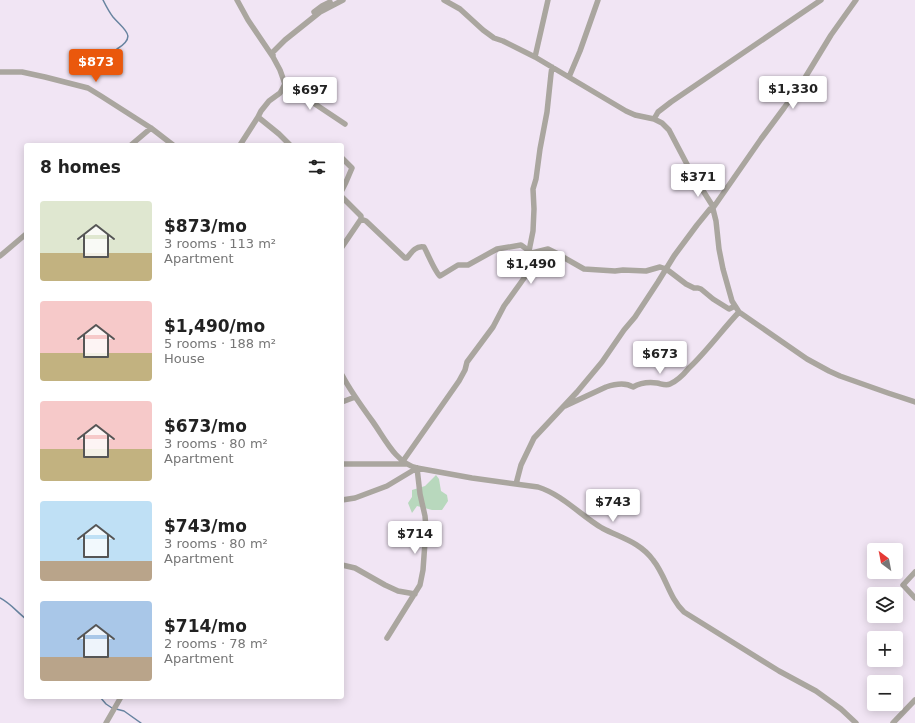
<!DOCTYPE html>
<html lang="en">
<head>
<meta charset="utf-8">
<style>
	:root { --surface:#fff; --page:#f6f6f6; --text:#222; --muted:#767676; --accent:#ea580c }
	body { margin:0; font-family:"DejaVu Sans",sans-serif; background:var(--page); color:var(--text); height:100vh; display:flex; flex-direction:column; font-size:15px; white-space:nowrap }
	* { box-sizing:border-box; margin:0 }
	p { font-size:13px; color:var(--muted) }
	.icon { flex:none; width:22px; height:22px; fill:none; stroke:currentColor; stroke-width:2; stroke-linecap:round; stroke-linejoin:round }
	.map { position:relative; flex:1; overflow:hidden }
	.panel { position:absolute; left:24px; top:143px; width:320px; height:556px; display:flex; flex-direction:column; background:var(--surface); border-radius:4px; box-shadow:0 2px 10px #0003 }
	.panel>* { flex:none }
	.needle { width:26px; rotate:328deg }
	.controls { position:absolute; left:867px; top:543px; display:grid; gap:8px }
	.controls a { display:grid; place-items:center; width:36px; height:36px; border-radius:4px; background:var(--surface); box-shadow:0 2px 10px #0003; font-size:20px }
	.price { position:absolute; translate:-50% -34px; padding:0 9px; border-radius:4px; background:#fff; color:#222; font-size:13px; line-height:26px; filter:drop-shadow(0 1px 2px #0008) }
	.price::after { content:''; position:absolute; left:50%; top:24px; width:12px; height:9px; margin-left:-6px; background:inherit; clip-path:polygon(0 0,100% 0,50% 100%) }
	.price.current { background:var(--accent); color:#fff }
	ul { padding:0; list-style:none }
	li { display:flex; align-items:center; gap:12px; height:100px; padding:0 16px }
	li span { display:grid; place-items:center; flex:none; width:112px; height:80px; border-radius:4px; color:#555 }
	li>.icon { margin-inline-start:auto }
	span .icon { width:48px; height:48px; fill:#fffc; stroke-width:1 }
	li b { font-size:17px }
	h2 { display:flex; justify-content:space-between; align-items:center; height:48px; padding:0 16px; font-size:17px }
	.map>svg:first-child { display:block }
</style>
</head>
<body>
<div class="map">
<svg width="915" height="723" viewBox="0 0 915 723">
	<rect width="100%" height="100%" fill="#f1e5f4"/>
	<path fill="#b8d8bd" d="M436,475L439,479L441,491L447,495L448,501L442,510H432L417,506L412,513L408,503L412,497V490L425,486Z"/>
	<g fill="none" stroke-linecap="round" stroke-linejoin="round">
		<path stroke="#6884a0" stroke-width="1.5" d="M103,0C106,6 109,12 113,17C124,30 138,36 117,49
			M0,598C10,603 17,612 26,619
			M100,697L106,704L112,708
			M116,709L124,711L141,723"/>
		<path stroke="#aaa69f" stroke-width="5.5" d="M237,0L248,20L273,57
			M444,0L460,9L483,30L494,38L503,41L535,57L626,111L635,115L654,119L662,123L669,130L690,170L712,205L716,221L719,249L723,269L732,301L739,312L807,359L829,371L840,376L888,393L915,402
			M314,12L322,6L330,2
			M535,57L548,0
			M0,72H22L45,77L88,88L101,96L151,128L173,145
			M569,77L580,51L598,0
			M285,84L345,124
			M258,117L279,134L290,145
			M654,119L658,112L671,102L821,0
			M131,145L151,128
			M240,145L258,117L261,111L269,101L280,93L285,84L280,70L273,57V52L285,40L320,12L343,0
			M342,158L352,168L346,182L342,190
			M342,197L361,216V219L342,247
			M361,219L366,221L405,258H407C411,253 416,245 424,247C428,254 435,272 440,276L458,265H468L497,249L521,245L532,253L548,249L556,253L584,269L615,271L623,270L646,271L660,267L663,268L669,271L686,284L694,288H698L701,289L713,299L729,309L735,306
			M0,256L26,234
			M342,375C351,392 362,407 373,422C385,439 396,463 417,468L472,478L538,487C563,495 580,515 602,528C621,538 640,542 653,560C666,576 669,598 684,612L779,671L816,691L841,709L856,723
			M342,402L355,397
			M565,406L606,387C615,384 625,382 633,387C640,383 650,382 657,383C662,384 666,386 670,384C677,381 684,374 689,368C707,351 722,330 739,312
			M403,461L459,381L465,370L467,362L493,327L504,306L527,274L529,251L533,231L534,209L533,189L536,179L540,149L547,112L551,74L552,67
			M342,464H406
			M516,484L521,465L534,438L577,392L602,362L624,330L635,317L658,282L674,256L697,225L710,209L712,208H713L761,139L784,108L803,81L831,35L856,0
			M342,500L355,498L387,486L417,468L420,494L425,516L426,528L423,570L420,585L387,638
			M342,565L355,568L385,585L398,591L415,594
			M915,572L903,585L915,598
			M106,723L121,697
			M893,723L915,700"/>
	</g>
</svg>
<div class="controls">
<a><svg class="needle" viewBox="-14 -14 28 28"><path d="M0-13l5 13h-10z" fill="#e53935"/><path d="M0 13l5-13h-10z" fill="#767676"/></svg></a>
<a><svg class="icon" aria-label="layers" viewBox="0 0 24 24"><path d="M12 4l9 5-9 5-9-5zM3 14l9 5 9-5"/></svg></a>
<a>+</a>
<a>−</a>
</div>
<b class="price current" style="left:96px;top:83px">$873</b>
<b class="price" style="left:793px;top:110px">$1,330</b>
<b class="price" style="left:310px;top:111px">$697</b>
<b class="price" style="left:698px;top:198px">$371</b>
<b class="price" style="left:531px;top:285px">$1,490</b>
<b class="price" style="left:660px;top:375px">$673</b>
<b class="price" style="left:613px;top:523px">$743</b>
<b class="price" style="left:415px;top:555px">$714</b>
<section class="panel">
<h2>8 homes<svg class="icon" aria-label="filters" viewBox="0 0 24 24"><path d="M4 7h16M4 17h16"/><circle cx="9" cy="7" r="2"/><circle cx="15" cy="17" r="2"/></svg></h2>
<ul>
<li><span style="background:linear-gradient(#dfe7d0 65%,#c2b280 0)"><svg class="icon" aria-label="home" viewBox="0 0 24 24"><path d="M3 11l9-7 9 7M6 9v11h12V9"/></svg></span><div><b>$873/mo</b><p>3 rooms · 113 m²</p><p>Apartment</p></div></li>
<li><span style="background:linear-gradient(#f6c9c9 65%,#c2b280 0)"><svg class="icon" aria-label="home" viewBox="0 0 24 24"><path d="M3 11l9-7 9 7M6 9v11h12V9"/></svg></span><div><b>$1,490/mo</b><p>5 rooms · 188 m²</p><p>House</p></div></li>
<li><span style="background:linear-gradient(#f6c9c9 60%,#c2b280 0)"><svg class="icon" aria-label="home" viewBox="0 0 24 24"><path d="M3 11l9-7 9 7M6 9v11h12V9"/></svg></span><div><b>$673/mo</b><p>3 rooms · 80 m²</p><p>Apartment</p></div></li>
<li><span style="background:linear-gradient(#bfe0f5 75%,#b9a48a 0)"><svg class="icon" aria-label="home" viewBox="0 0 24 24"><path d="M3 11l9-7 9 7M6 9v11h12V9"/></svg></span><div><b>$743/mo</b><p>3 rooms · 80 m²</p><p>Apartment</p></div></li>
<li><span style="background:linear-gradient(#a9c7e8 70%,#b9a48a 0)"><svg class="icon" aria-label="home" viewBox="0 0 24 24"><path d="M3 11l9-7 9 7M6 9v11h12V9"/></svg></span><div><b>$714/mo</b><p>2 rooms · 78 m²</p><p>Apartment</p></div></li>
</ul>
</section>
</div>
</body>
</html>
